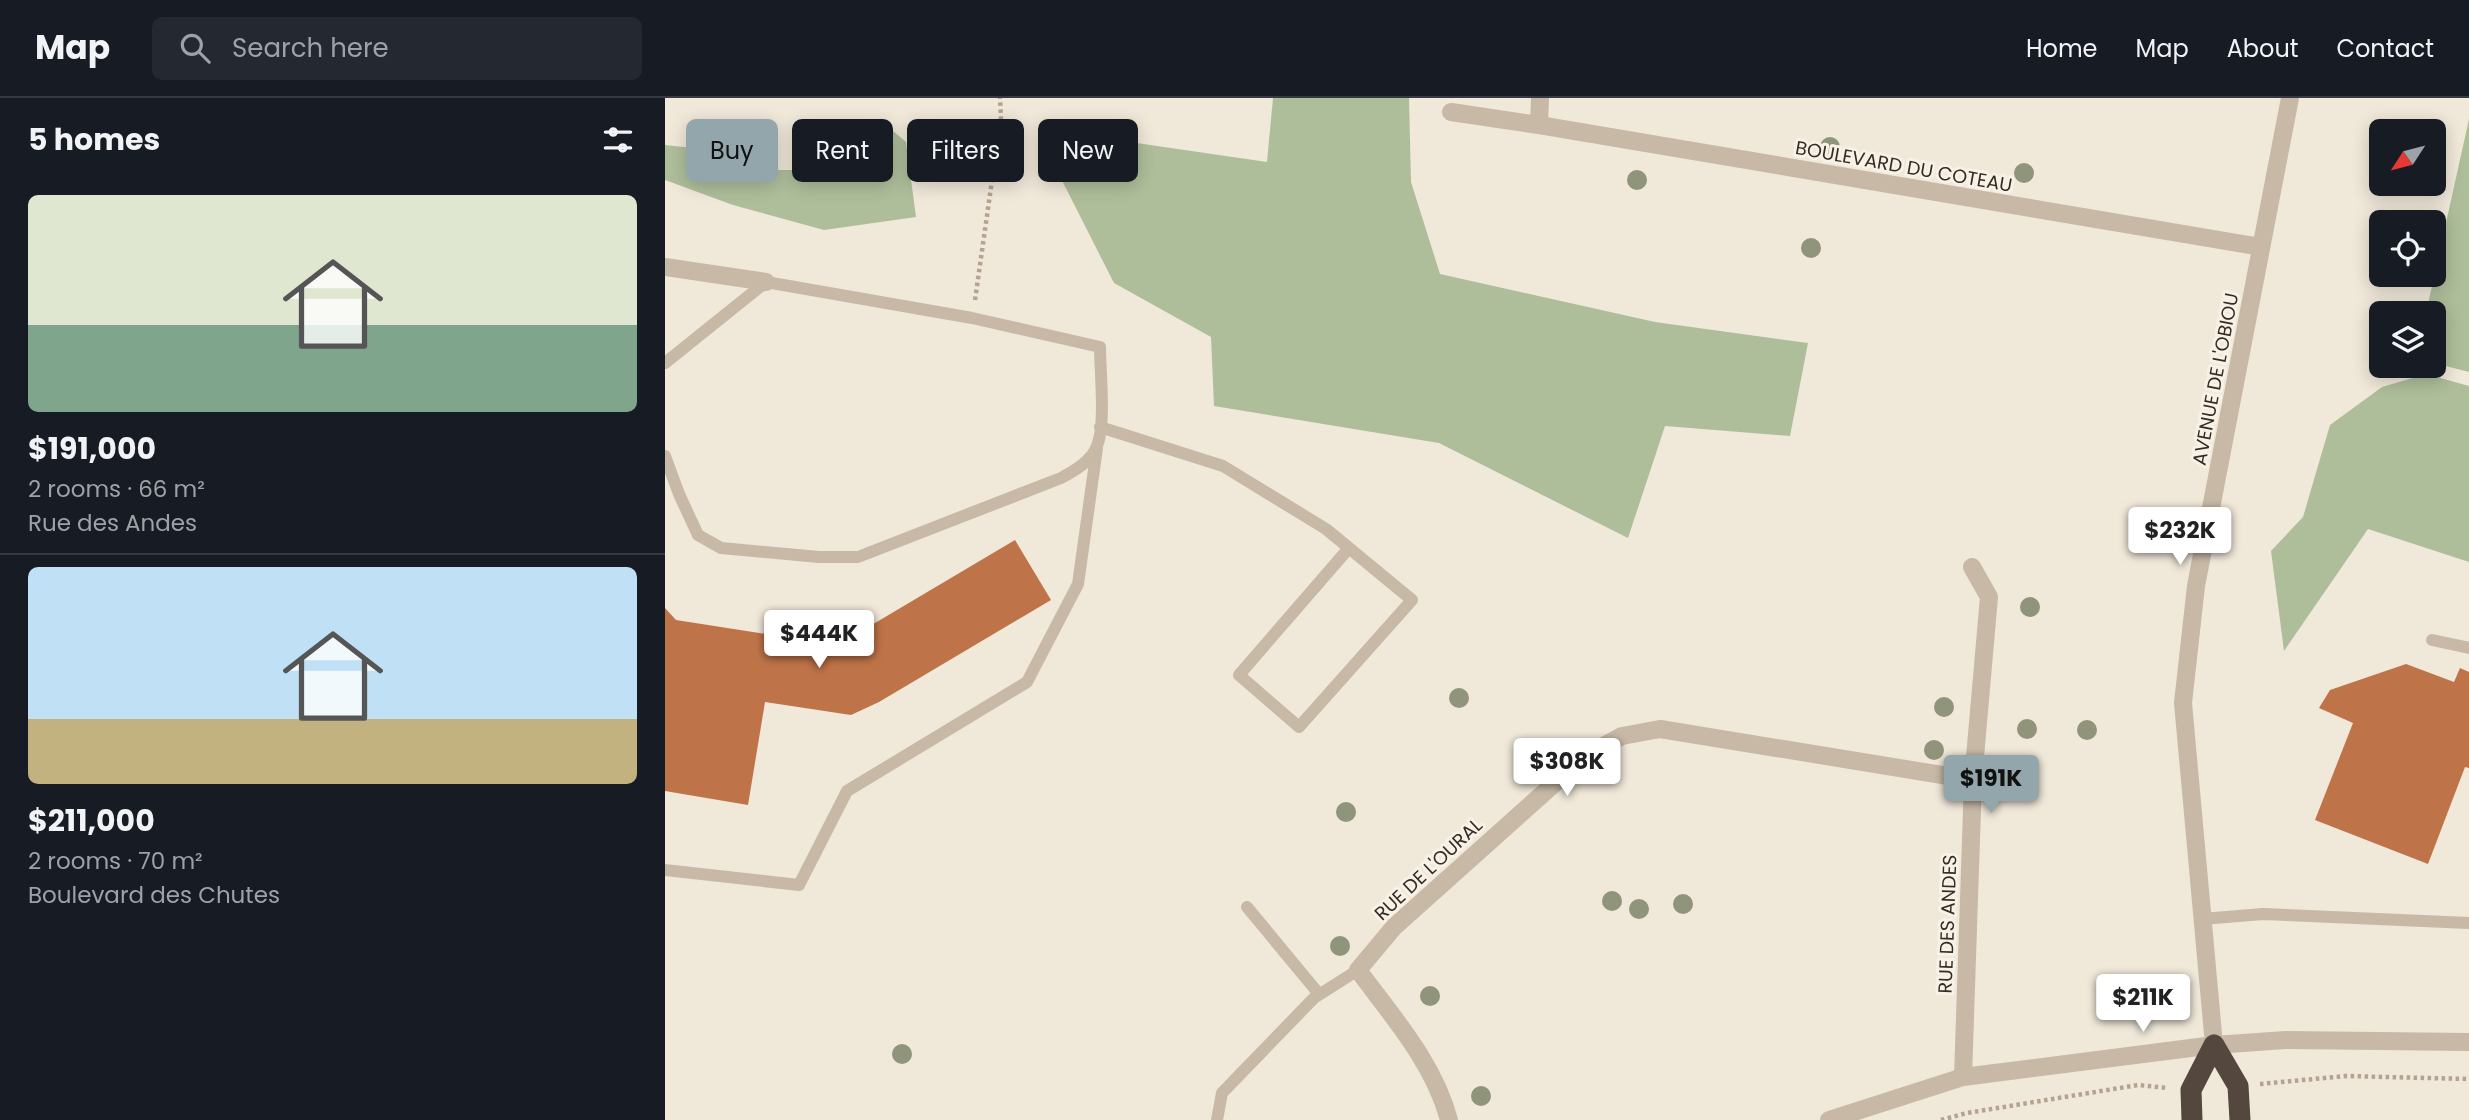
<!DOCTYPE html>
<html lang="en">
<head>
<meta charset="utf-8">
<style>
	:root { --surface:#171b24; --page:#242831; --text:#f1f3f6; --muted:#9ea1a6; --line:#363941; --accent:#92a6ac }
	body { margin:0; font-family:Poppins,sans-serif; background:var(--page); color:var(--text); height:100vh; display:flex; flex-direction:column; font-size:26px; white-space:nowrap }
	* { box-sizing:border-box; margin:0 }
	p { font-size:23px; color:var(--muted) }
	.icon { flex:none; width:38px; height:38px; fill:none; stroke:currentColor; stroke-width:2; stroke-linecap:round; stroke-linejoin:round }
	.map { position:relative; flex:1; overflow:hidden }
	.panel { display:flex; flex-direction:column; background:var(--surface); width:665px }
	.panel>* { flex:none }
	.hud { position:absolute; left:21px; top:21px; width:665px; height:63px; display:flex; gap:14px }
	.needle { width:46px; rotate:234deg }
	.controls { position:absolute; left:1704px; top:21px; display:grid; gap:14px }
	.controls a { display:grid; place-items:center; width:77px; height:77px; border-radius:10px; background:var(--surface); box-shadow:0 4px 18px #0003; font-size:35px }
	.price { position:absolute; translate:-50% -60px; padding:0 16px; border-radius:7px; background:#fff; color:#222; font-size:23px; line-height:46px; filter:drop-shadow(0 2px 4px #0008) }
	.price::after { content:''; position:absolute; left:50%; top:42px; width:21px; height:16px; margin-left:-10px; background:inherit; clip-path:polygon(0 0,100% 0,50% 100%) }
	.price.selected { background:var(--accent); color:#111 }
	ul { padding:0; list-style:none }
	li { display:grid; align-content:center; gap:14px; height:371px; padding:0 28px }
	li+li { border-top:2px solid var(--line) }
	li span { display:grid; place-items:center; height:217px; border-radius:10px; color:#555 }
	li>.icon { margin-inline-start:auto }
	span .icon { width:126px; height:126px; fill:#fffc; stroke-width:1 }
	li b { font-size:30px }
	h2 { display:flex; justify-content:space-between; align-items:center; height:84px; padding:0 28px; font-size:30px }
	.tag { padding:0 24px; border-radius:10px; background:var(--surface); box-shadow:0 4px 18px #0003; font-size:24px; line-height:63px }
	.tag.selected { background:var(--accent); color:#111 }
	header { display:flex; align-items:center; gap:42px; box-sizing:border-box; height:98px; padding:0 35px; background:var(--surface); border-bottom:2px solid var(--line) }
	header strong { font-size:33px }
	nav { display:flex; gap:38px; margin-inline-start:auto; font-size:24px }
	.search { width:490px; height:63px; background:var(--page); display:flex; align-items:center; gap:18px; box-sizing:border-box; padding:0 24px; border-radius:10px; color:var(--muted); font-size:26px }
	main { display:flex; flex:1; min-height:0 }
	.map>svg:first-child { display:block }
</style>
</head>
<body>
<header>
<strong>Map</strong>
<div class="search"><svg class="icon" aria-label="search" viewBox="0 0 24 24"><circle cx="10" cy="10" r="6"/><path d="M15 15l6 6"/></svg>Search here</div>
<nav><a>Home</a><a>Map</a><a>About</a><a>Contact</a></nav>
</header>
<main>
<section class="panel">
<h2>5 homes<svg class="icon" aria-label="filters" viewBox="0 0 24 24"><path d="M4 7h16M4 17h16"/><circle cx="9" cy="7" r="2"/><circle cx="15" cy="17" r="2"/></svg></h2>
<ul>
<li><span style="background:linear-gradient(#dfe7d0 60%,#7fa58c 0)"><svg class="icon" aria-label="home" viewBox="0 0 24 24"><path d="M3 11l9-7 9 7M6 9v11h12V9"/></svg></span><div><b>$191,000</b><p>2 rooms · 66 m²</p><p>Rue des Andes</p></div></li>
<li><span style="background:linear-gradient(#bfe0f5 70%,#c2b280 0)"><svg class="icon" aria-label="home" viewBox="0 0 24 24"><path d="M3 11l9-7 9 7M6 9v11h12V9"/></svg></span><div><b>$211,000</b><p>2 rooms · 70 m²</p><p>Boulevard des Chutes</p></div></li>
</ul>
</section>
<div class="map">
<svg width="1804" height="1022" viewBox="0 0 1804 1022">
	<rect width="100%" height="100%" fill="#f0e8d9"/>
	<path fill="#aebe9a" d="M608,0H744L746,84L775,176L990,224L1143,245L1125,338L1000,328L963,440L774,345L549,308L546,239L449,185L380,49L444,41L602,64Z
		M1804,21V274L1769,265V215H1761Z
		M227,32L241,44L251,119L159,132L68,107L0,82V47L28,50L113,72H198Z
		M1761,276L1804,288V464L1703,431L1619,553L1606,453L1638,419L1665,327L1717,289Z"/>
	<path fill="#bf7348" d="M350,442L386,502L214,604L186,617L100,604L83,707L0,693V510L11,522L166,546L178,544Z
		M1741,566L1789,584L1795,570L1804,574V670L1800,669L1763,766L1650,722L1688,625L1654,610L1665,592Z"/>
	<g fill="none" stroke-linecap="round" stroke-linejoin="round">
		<path stroke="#b3a390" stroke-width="4.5" stroke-dasharray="3.5 3.5" stroke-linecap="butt" d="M310,202L336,19L335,0
			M1595,986L1681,978L1804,981
			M1276,1022L1302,1015L1473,987L1503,990"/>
		<path stroke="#c7b9a6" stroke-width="12" d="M0,265L101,184L307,220L435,249C435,274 441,327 432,348C427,363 409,373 396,380L193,459H154L56,450L33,437L14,396L0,358
			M435,329L558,368L661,431L747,502L634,629L574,577L684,450
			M1767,542L1804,550
			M0,772L134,787L182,693L362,584L413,486L432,350
			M582,809L654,896
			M1537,821L1598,816L1804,825
			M552,1022L557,995L649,900L693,872"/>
		<path stroke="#c7b9a6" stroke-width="18" d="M786,14L874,27L1596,149
			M874,27L875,0
			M0,169L101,184
			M1549,947L1518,605L1531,488L1625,0
			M1298,979L1308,682L1324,499L1307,469
			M784,1022C769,965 727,918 693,872L729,829L920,658L957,638L995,631L1308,682"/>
		<path stroke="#c7b9a6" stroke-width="18" d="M1164,1022L1298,979L1549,947L1621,942L1804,944"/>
		<path stroke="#54473e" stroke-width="21" d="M1549,947L1573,988L1575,1022
			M1527,1022L1526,992L1549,947"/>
	</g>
	<g fill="#8f947a">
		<circle cx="306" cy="31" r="10"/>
		<circle cx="1165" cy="49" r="10"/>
		<circle cx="1359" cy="75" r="10"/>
		<circle cx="972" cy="82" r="10"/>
		<circle cx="1146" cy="150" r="10"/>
		<circle cx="1365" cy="509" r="10"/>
		<circle cx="794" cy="600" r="10"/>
		<circle cx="1279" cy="609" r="10"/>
		<circle cx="1362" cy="631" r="10"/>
		<circle cx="1422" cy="632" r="10"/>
		<circle cx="1269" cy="652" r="10"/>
		<circle cx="681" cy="714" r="10"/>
		<circle cx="947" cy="803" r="10"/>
		<circle cx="1018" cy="806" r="10"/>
		<circle cx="974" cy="811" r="10"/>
		<circle cx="675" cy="848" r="10"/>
		<circle cx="765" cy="898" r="10"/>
		<circle cx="237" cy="956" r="10"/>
		<circle cx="816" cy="998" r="10"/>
	</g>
	<g text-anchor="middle" stroke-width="6" stroke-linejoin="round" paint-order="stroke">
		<g font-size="19" fill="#332c27" stroke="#f8f1e5">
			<text transform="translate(1239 68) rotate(10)" y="7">BOULEVARD DU COTEAU</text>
			<text transform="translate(1550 281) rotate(-79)" y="7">AVENUE DE L'OBIOU</text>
			<text transform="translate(763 771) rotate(-43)" y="7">RUE DE L'OURAL</text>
			<text transform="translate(1282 826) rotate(-88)" y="7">RUE DES ANDES</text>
		</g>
	</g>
</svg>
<div class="controls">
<a><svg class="needle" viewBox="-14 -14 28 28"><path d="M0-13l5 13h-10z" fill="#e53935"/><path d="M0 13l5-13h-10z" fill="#9ea1a6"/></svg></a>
<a><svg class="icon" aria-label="locate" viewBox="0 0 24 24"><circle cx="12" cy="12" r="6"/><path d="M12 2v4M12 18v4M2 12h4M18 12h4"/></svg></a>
<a><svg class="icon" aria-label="layers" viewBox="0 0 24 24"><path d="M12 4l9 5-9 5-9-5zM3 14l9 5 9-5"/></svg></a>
</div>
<b class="price" style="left:1515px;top:469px">$232K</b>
<b class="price" style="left:154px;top:572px">$444K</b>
<b class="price" style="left:902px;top:700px">$308K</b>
<b class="price selected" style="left:1326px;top:717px">$191K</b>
<b class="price" style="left:1478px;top:936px">$211K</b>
<div class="hud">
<a class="tag selected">Buy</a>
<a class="tag">Rent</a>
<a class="tag">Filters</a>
<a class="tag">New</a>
</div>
</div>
</main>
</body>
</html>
